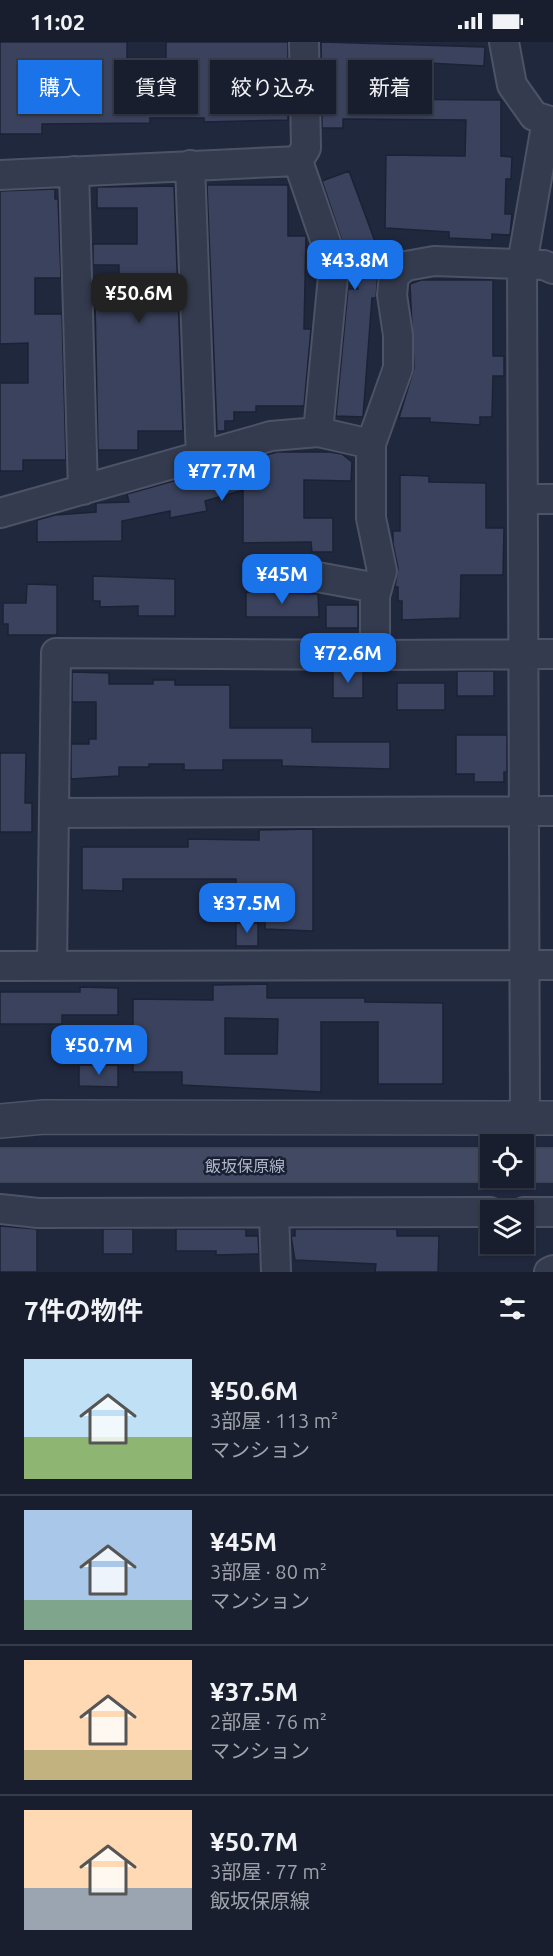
<!DOCTYPE html>
<html lang="ja">
<head>
<meta charset="utf-8">
<style>
	:root { --surface:#181e2e; --page:#212736; --text:#f1f3f6; --muted:#9fa2aa; --line:#363c4a; --accent:#1a73e8 }
	body { margin:0; font-family:Ubuntu,"Noto Sans JP",sans-serif; background:var(--page); color:var(--text); height:100vh; display:flex; flex-direction:column; font-size:22px; white-space:nowrap }
	* { box-sizing:border-box; margin:0 }
	p { font-size:20px; color:var(--muted) }
	.icon { flex:none; width:33px; height:33px; fill:none; stroke:currentColor; stroke-width:2; stroke-linecap:round; stroke-linejoin:round }
	.map { position:relative; height:1230px; overflow:hidden }
	.panel { display:flex; flex-direction:column; background:var(--surface); flex:1 }
	.panel>* { flex:none }
	.hud { position:absolute; left:18px; top:18px; width:518px; height:54px; display:flex; gap:12px }
	.fabs { position:absolute; left:480px; top:1092px; display:grid; gap:12px }
	.fabs a { display:grid; place-items:center; width:54px; height:54px; border-radius:0px; background:var(--surface); box-shadow:0 2px 4px #0004,0 0 0 2px var(--line); font-size:30px }
	.price { position:absolute; translate:-50% -51px; padding:0 14px; border-radius:12px; background:var(--accent); color:#fff; font-size:20px; line-height:39px; filter:drop-shadow(0 2px 3px #0008) }
	.price::after { content:''; position:absolute; left:50%; top:36px; width:18px; height:14px; margin-left:-9px; background:inherit; clip-path:polygon(0 0,100% 0,50% 100%) }
	.price.selected { background:#222; color:#fff }
	ul { padding:0; list-style:none }
	li { display:flex; align-items:center; gap:18px; height:150px; padding:0 24px }
	li+li { border-top:2px solid var(--line) }
	li span { display:grid; place-items:center; flex:none; width:168px; height:120px; border-radius:0px; color:#555 }
	li>.icon { margin-inline-start:auto }
	span .icon { width:72px; height:72px; fill:#fffc; stroke-width:1 }
	li b { font-size:26px }
	h2 { display:flex; justify-content:space-between; align-items:center; height:72px; padding:0 24px; font-size:26px }
	.chip { padding:0 21px; border-radius:0px; background:var(--surface); box-shadow:0 2px 4px #0004,0 0 0 2px var(--line); font-size:21px; line-height:54px }
	.chip.selected { background:var(--accent); color:#fff }
	.status { display:flex; justify-content:space-between; align-items:center; height:42px; padding:0 30px; background:var(--surface); direction:ltr }
	.status svg { height:16px; fill:currentColor }
	.map>svg:first-child { display:block }
</style>
</head>
<body>
<div class="status"><b>11:02</b><svg viewBox="0 0 49 12"><path d="M0 12V9h3v3zM5 12V6h3v6zM10 12V3h3v9zM15 12V0h3v12zM26 1h20v11H26zM47 4h2v5h-2z"/></svg></div>
<div class="map">
<svg width="553" height="1230" viewBox="0 0 553 1230">
	<rect width="100%" height="100%" fill="#20283e"/>
	<path fill="#3a425d" stroke="#1c2235" stroke-width="1.5" fill-rule="evenodd" d="M0,0H127V49H166V0H288V78L204,80V76H150V81L42,82V92H0Z
		M321,0L485,5L484,24L353,17V57L501,58V114L512,115L511,137H506L505,172H512L510,193L492,192V198L449,196V190L385,186L386,113L465,114L466,78L343,77V86H322Z
		M349,129L383,221L378,231L376,256H372L363,375L336,374L348,247H358L322,139Z
		M207,143H288V194H306L304,287H311L304,364H256V370H234V379H225V389H217Z
		M174,144L183,389H138V408H98L95,259H119V223H93V202H137V166H97V145Z
		M55,147V157H58L61,236H35V272H62L66,418H23V429H0V341H28V301L0,302V149Z
		M421,238H493V314H504V334H493L492,375H480V383L430,380V376H399L414,326L410,242Z
		M277,410H330L342,412L352,420L351,439L304,438V476H333V510H312L311,500L243,501V448L205,459L207,469L170,476V469L122,479V499L37,500V478L55,473L96,470V461L129,460L127,452Z
		M400,433L429,434V440L486,441V486H504L503,533H461L460,576L402,578V559H398V545H395L398,526L393,502V489H400Z
		M93,534L175,537V574H138V564L100,565V559H93Z
		M27,542L57,543V593H8V582H3V561H26Z
		M246,550L318,552L319,575H246Z
		M326,563H358V586H326Z
		M333,629H363V656H333Z
		M457,629H494V654H457Z
		M72,630L109,631V642H153V638H175V643H230V686H312V700H390V727L282,724V718H223V728H184V722H149V725H119V734L71,737V702H89V697H96V660H72Z
		M397,641H445V668H397Z
		M456,693H507V730H504V740H474V732H456Z
		M0,711H26L25,761H32V790H0Z
		M313,787V889L265,887V844L236,845V837H123V849L82,848V805H188V797L259,798V788Z
		M236,881H258V904H236Z
		M267,942V956H365V960L443,961V1042H378V980H321V1050L182,1043V1030H133V957L213,958V943ZM225,976L278,977L277,1012H225Z
		M80,945L118,946V973H62V982H0V950H80Z
		M79,1023H118V1045L79,1044Z
		M0,1184L37,1187V1230H0Z
		M103,1187H133V1212H103Z
		M176,1187H246V1194H258L259,1212L216,1213V1209H176Z
		M295,1187H397V1194H439L438,1230H375L376,1222L295,1218L291,1194H295Z"/>
	<g fill="none" stroke-linecap="round" stroke-linejoin="round">
		<g stroke="#4d5366" stroke-width="32">
			<path id="minor" d="M504,0L512,43L534,74L553,80
				M298,119L306,106L304,0
				M190,123L201,416
				M74,129L83,448
				M0,133L298,119L334,224L318,390
				M524,457H553
				M0,471L271,394L318,390L371,402
				M312,534L377,546
				M375,613L553,612
				M55,771L553,769
				M52,923L56,611L375,613V554L382,529L371,476V402L398,326V293L392,253L394,233L406,224L434,219L544,223L553,227
				M0,924L553,923
				M525,1076L522,222L547,78
				M0,1167L38,1171L490,1170
				M524,1170H553
				M274,1171L276,1230
				M549,1230L553,1228"/>
		</g>
		<g stroke="#4d5366" stroke-width="36">
			<path id="tertiary" d="M0,1079L44,1075L553,1076"/>
		</g>
		<g stroke="#3e4457" stroke-width="36">
			<path id="secondary" d="M0,1123H490
				M524,1123H553"/>
		</g>
		<use href="#minor" stroke="#343b4e" stroke-width="28"/>
		<use href="#tertiary" stroke="#343b4e" stroke-width="33"/>
		<use href="#secondary" stroke="#424962" stroke-width="33"/>
	</g>
	<g text-anchor="middle" stroke-width="5" stroke-linejoin="round" paint-order="stroke">
		<g font-size="16" fill="#b0b6ca" stroke="#1a2033">
			<text x="245" y="1130">飯坂保原線</text>
		</g>
	</g>
</svg>
<div class="fabs">
<a><svg class="icon" aria-label="locate" viewBox="0 0 24 24"><circle cx="12" cy="12" r="6"/><path d="M12 2v4M12 18v4M2 12h4M18 12h4"/></svg></a>
<a><svg class="icon" aria-label="layers" viewBox="0 0 24 24"><path d="M12 4l9 5-9 5-9-5zM3 14l9 5 9-5"/></svg></a>
</div>
<b class="price" style="left:355px;top:249px">¥43.8M</b>
<b class="price selected" style="left:139px;top:282px">¥50.6M</b>
<b class="price" style="left:222px;top:460px">¥77.7M</b>
<b class="price" style="left:282px;top:563px">¥45M</b>
<b class="price" style="left:348px;top:642px">¥72.6M</b>
<b class="price" style="left:247px;top:892px">¥37.5M</b>
<b class="price" style="left:99px;top:1034px">¥50.7M</b>
<div class="hud">
<a class="chip selected">購入</a>
<a class="chip">賃貸</a>
<a class="chip">絞り込み</a>
<a class="chip">新着</a>
</div>
</div>
<section class="panel">
<h2>7件の物件<svg class="icon" aria-label="filters" viewBox="0 0 24 24"><path d="M4 7h16M4 17h16"/><circle cx="9" cy="7" r="2"/><circle cx="15" cy="17" r="2"/></svg></h2>
<ul>
<li><span style="background:linear-gradient(#bfe0f5 65%,#8fb573 0)"><svg class="icon" aria-label="home" viewBox="0 0 24 24"><path d="M3 11l9-7 9 7M6 9v11h12V9"/></svg></span><div><b>¥50.6M</b><p>3部屋 · 113 m²</p><p>マンション</p></div></li>
<li><span style="background:linear-gradient(#a9c7e8 75%,#7fa58c 0)"><svg class="icon" aria-label="home" viewBox="0 0 24 24"><path d="M3 11l9-7 9 7M6 9v11h12V9"/></svg></span><div><b>¥45M</b><p>3部屋 · 80 m²</p><p>マンション</p></div></li>
<li><span style="background:linear-gradient(#ffd9b3 75%,#c2b280 0)"><svg class="icon" aria-label="home" viewBox="0 0 24 24"><path d="M3 11l9-7 9 7M6 9v11h12V9"/></svg></span><div><b>¥37.5M</b><p>2部屋 · 76 m²</p><p>マンション</p></div></li>
<li><span style="background:linear-gradient(#ffd9b3 65%,#9aa5b1 0)"><svg class="icon" aria-label="home" viewBox="0 0 24 24"><path d="M3 11l9-7 9 7M6 9v11h12V9"/></svg></span><div><b>¥50.7M</b><p>3部屋 · 77 m²</p><p>飯坂保原線</p></div></li>
</ul>
</section>
</body>
</html>
